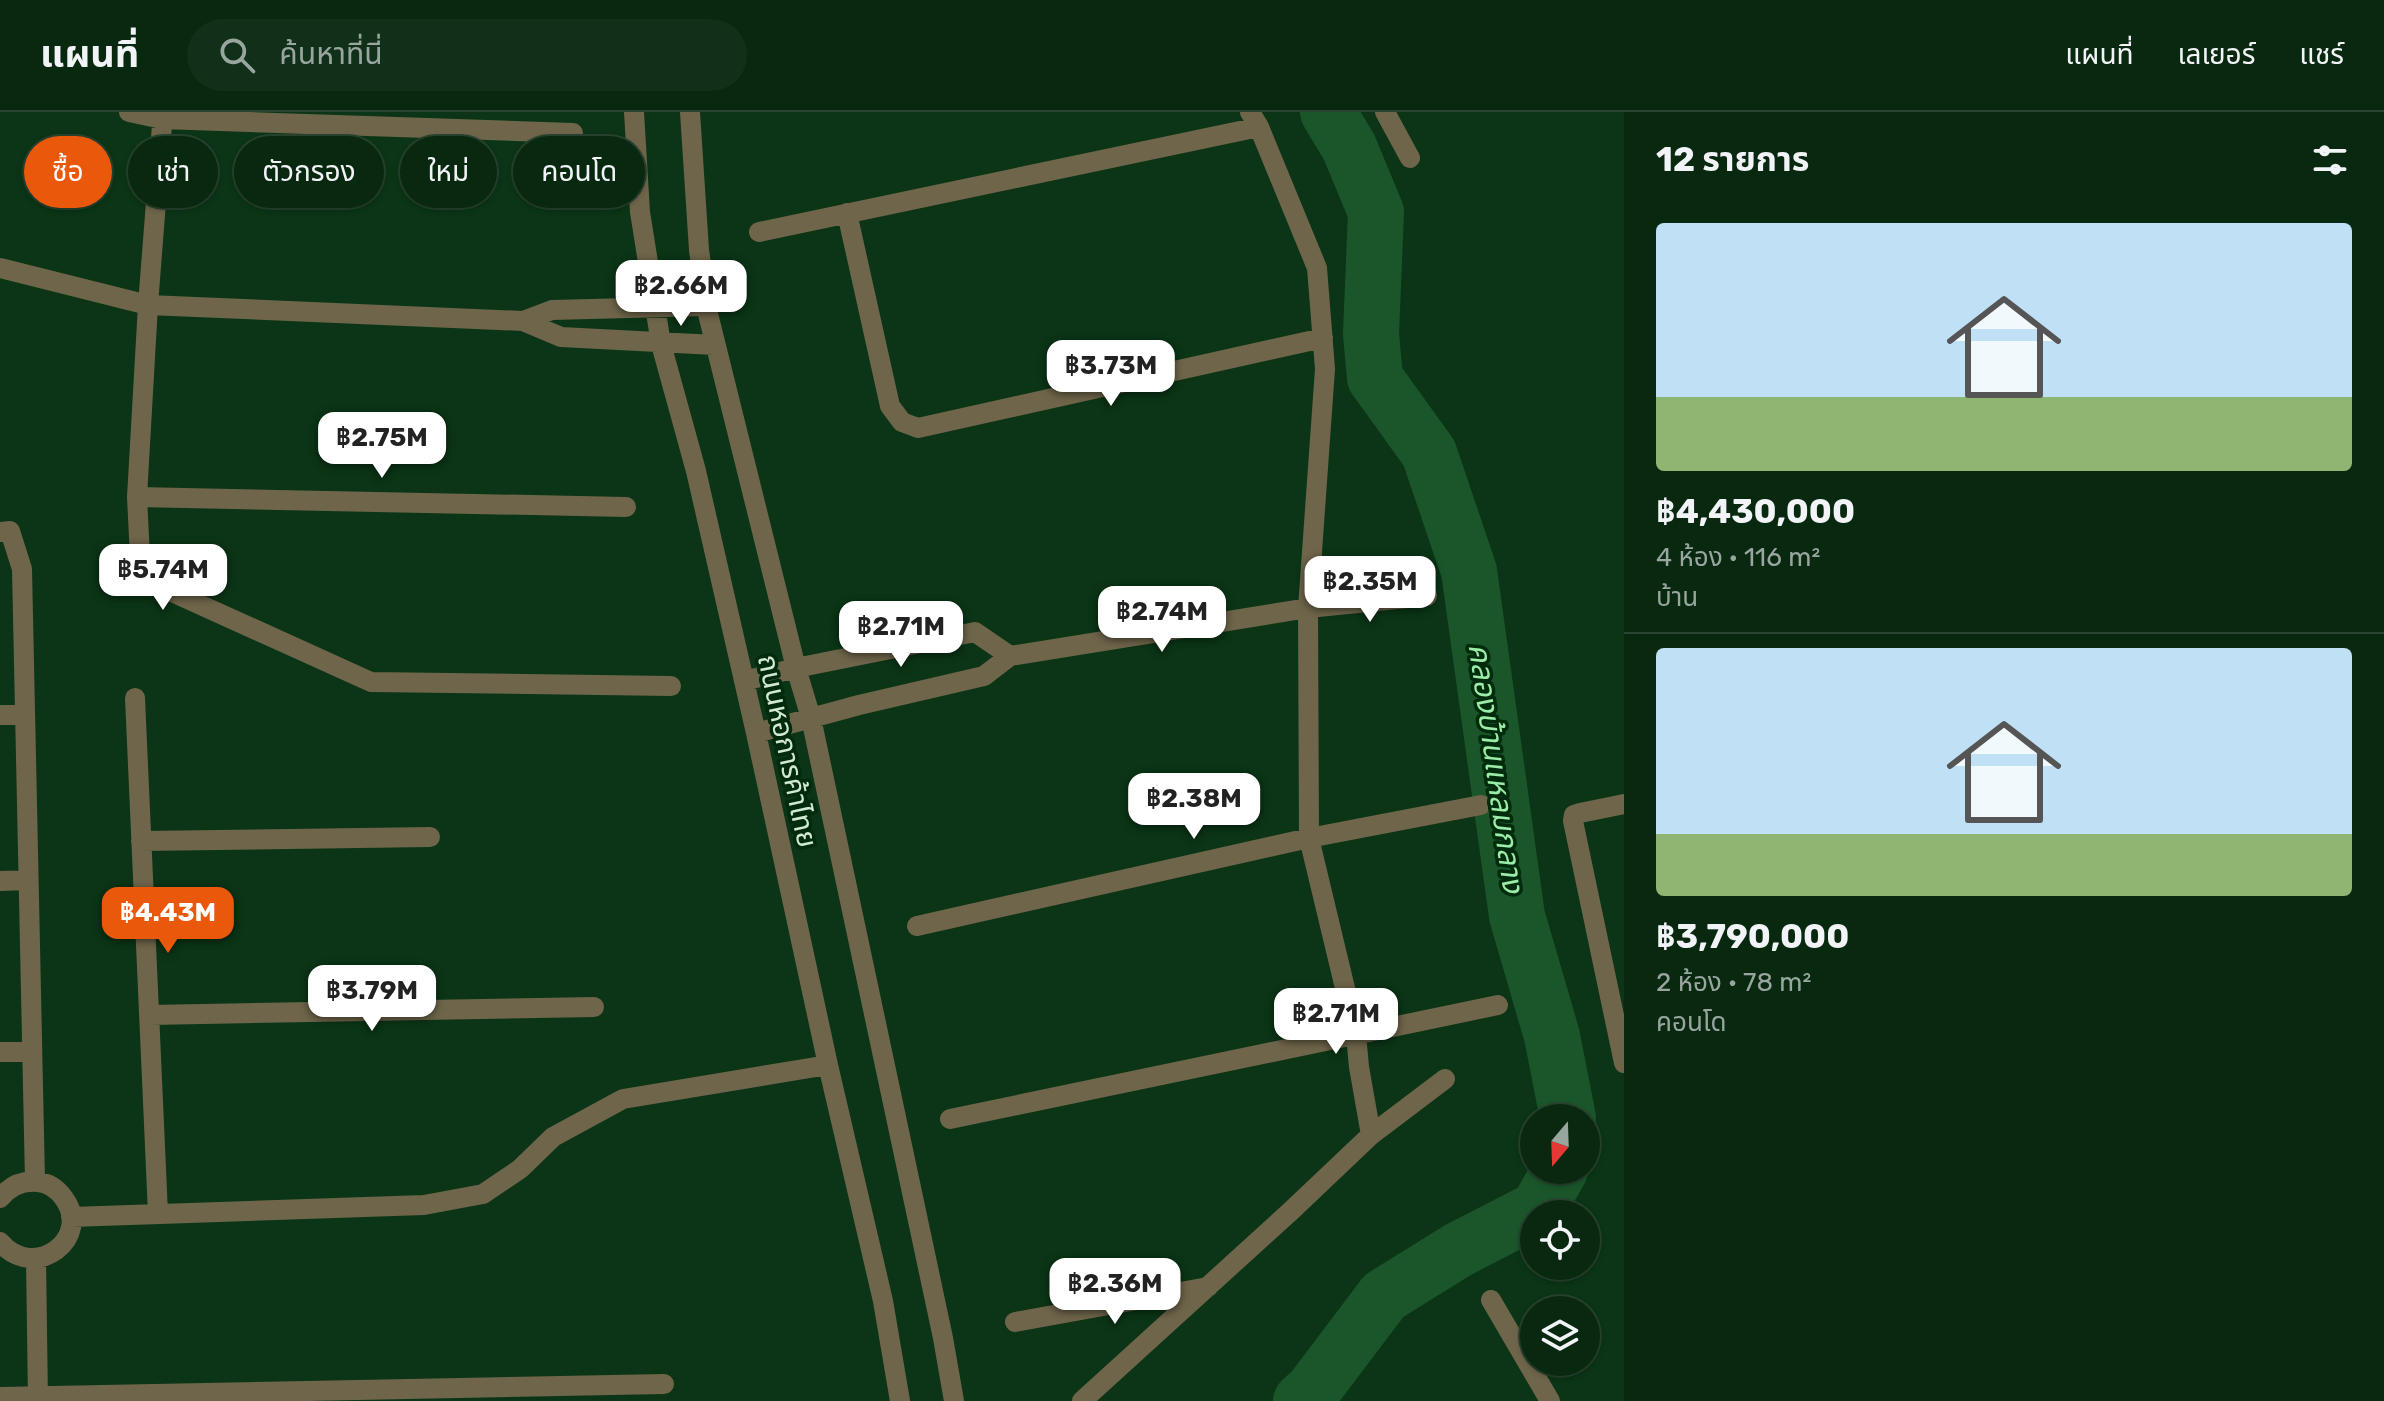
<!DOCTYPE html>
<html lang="th">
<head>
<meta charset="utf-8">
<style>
	:root { --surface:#082810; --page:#113019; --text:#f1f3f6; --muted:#98a69f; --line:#294430; --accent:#ea580c }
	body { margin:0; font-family:Rubik,"Noto Sans Thai",sans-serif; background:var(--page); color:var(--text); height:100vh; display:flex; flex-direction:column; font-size:30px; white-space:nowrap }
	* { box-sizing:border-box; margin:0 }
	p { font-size:26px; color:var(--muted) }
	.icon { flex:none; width:44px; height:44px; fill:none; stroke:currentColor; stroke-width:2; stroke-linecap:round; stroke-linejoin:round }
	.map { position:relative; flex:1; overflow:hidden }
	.side { display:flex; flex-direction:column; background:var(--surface); width:760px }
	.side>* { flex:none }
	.top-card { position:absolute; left:24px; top:24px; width:760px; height:72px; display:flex; gap:16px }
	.needle { width:52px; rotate:199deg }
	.buttons { position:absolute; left:1520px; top:992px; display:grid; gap:16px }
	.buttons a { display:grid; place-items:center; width:80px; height:80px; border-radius:50%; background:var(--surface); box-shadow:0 2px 6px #0004,0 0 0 2px var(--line); font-size:40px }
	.price { position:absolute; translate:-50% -68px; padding:0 18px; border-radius:16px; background:#fff; color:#222; font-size:26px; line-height:52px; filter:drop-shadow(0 2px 4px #0008) }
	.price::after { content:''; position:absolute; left:50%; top:48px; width:24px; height:18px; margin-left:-12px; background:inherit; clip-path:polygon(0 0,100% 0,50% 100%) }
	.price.current { background:var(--accent); color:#fff }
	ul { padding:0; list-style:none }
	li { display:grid; align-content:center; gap:16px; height:424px; padding:0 32px }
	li+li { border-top:2px solid var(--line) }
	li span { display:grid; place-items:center; height:248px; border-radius:8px; color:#555 }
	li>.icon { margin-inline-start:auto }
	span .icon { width:144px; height:144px; fill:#fffc; stroke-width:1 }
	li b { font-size:34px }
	h2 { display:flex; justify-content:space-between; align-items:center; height:96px; padding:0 32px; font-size:34px }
	.chip { padding:0 28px; border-radius:36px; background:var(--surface); box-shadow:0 2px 6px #0004,0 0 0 2px var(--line); font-size:28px; line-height:72px }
	.chip.current { background:var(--accent); color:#fff }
	header { display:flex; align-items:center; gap:48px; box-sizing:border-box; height:112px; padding:0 40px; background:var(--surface); border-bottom:2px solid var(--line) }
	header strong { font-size:38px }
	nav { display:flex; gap:44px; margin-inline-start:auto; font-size:28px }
	.search { width:560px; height:72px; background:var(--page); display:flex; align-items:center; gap:20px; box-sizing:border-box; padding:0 28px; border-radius:44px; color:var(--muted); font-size:30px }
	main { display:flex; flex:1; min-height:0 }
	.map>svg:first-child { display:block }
</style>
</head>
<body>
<header>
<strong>แผนที่</strong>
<div class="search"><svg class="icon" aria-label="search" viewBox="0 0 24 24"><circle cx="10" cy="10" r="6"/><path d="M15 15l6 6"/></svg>ค้นหาที่นี่</div>
<nav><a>แผนที่</a><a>เลเยอร์</a><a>แชร์</a></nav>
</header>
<main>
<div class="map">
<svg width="1624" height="1289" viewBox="0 0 1624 1289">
	<rect width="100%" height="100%" fill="#0b3516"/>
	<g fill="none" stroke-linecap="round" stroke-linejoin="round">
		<path stroke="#1b562a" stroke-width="56" d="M1328,0L1349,35L1376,100L1371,222L1375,266L1429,341L1469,459L1517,804L1552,924L1568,1006
			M1301,1289L1313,1278L1384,1184L1458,1138L1538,1097L1560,1058"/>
		<path stroke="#6f654a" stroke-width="20" d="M129,0L162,7L573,21
			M163,0L148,193L137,385L141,466L371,570L671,574
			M634,0L640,100L661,232L696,359L756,621L828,953L883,1189L900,1289
			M690,0L699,138L708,202L796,556L811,606L943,1226L954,1289
			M1385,0L1410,46
			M847,101L890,294L902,310L918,316L1323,226
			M759,120L1259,15
			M0,156L148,193L523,209L561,225L715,233
			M523,209L552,198L706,194
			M137,385L626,395
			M0,420L10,419L22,457L35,1069
			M744,569L796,556L975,520L1010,544
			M135,586L158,1102
			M0,603H25
			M756,621L859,593L984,564L1010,544L1308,496L1427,484
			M1624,692L1580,701L1574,703L1573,709L1624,951
			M141,729L430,725
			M0,769L28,768
			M917,814L1309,726L1481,693
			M149,903L594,895
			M0,940H32
			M950,1007L1498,893
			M1371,1023L1445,967
			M0,1086C10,1074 22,1068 38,1070C48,1071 57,1077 63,1085C94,1125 35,1171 0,1130
			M71,1105L424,1093L483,1082L520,1057L553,1025L623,987L828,953
			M36,1147L38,1289
			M1491,1188L1550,1289
			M1015,1210L1208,1175
			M0,1285L664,1272
			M1082,1289L1292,1098L1371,1023L1359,955L1356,922L1309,726L1308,496L1325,257L1317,156L1259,15L1250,0"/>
	</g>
	<g text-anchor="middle" stroke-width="7" stroke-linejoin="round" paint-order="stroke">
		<g font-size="28" fill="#d2e8d4" stroke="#002b0c">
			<text transform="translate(788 639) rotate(78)" y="10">ถนนหอการค้าไทย</text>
		</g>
		<g font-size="30" font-style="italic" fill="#9aeca8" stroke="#002b0c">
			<text transform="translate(1496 656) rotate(82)" y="10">คลองบ้านแหลมกลาง</text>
		</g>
	</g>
</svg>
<div class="buttons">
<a><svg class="needle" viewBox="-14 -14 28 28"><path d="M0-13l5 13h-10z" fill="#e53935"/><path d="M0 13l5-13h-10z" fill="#98a69f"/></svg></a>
<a><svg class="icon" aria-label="locate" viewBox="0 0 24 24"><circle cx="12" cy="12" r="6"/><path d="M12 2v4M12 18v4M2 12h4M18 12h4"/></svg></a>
<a><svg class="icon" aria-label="layers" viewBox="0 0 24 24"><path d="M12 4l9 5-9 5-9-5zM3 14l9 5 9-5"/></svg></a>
</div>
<b class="price" style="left:681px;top:216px">฿2.66M</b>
<b class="price" style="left:1111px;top:296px">฿3.73M</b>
<b class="price" style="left:382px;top:368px">฿2.75M</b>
<b class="price" style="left:163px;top:500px">฿5.74M</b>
<b class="price" style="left:1370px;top:512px">฿2.35M</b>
<b class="price" style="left:1162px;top:542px">฿2.74M</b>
<b class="price" style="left:901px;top:557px">฿2.71M</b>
<b class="price" style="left:1194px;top:729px">฿2.38M</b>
<b class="price current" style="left:168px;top:843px">฿4.43M</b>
<b class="price" style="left:372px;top:921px">฿3.79M</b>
<b class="price" style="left:1336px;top:944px">฿2.71M</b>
<b class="price" style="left:1115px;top:1214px">฿2.36M</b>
<div class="top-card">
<a class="chip current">ซื้อ</a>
<a class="chip">เช่า</a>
<a class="chip">ตัวกรอง</a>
<a class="chip">ใหม่</a>
<a class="chip">คอนโด</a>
</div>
</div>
<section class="side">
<h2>12 รายการ<svg class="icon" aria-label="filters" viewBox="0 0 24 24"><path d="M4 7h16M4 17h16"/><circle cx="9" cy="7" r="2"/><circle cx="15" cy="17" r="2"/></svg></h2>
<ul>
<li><span style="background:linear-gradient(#bfe0f5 70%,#8fb573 0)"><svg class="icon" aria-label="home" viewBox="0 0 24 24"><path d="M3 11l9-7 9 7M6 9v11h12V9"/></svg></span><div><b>฿4,430,000</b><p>4 ห้อง · 116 m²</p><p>บ้าน</p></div></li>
<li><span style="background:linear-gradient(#bfe0f5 75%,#8fb573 0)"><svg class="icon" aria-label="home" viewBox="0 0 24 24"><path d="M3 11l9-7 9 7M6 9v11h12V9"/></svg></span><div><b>฿3,790,000</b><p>2 ห้อง · 78 m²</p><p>คอนโด</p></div></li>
</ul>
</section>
</main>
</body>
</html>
